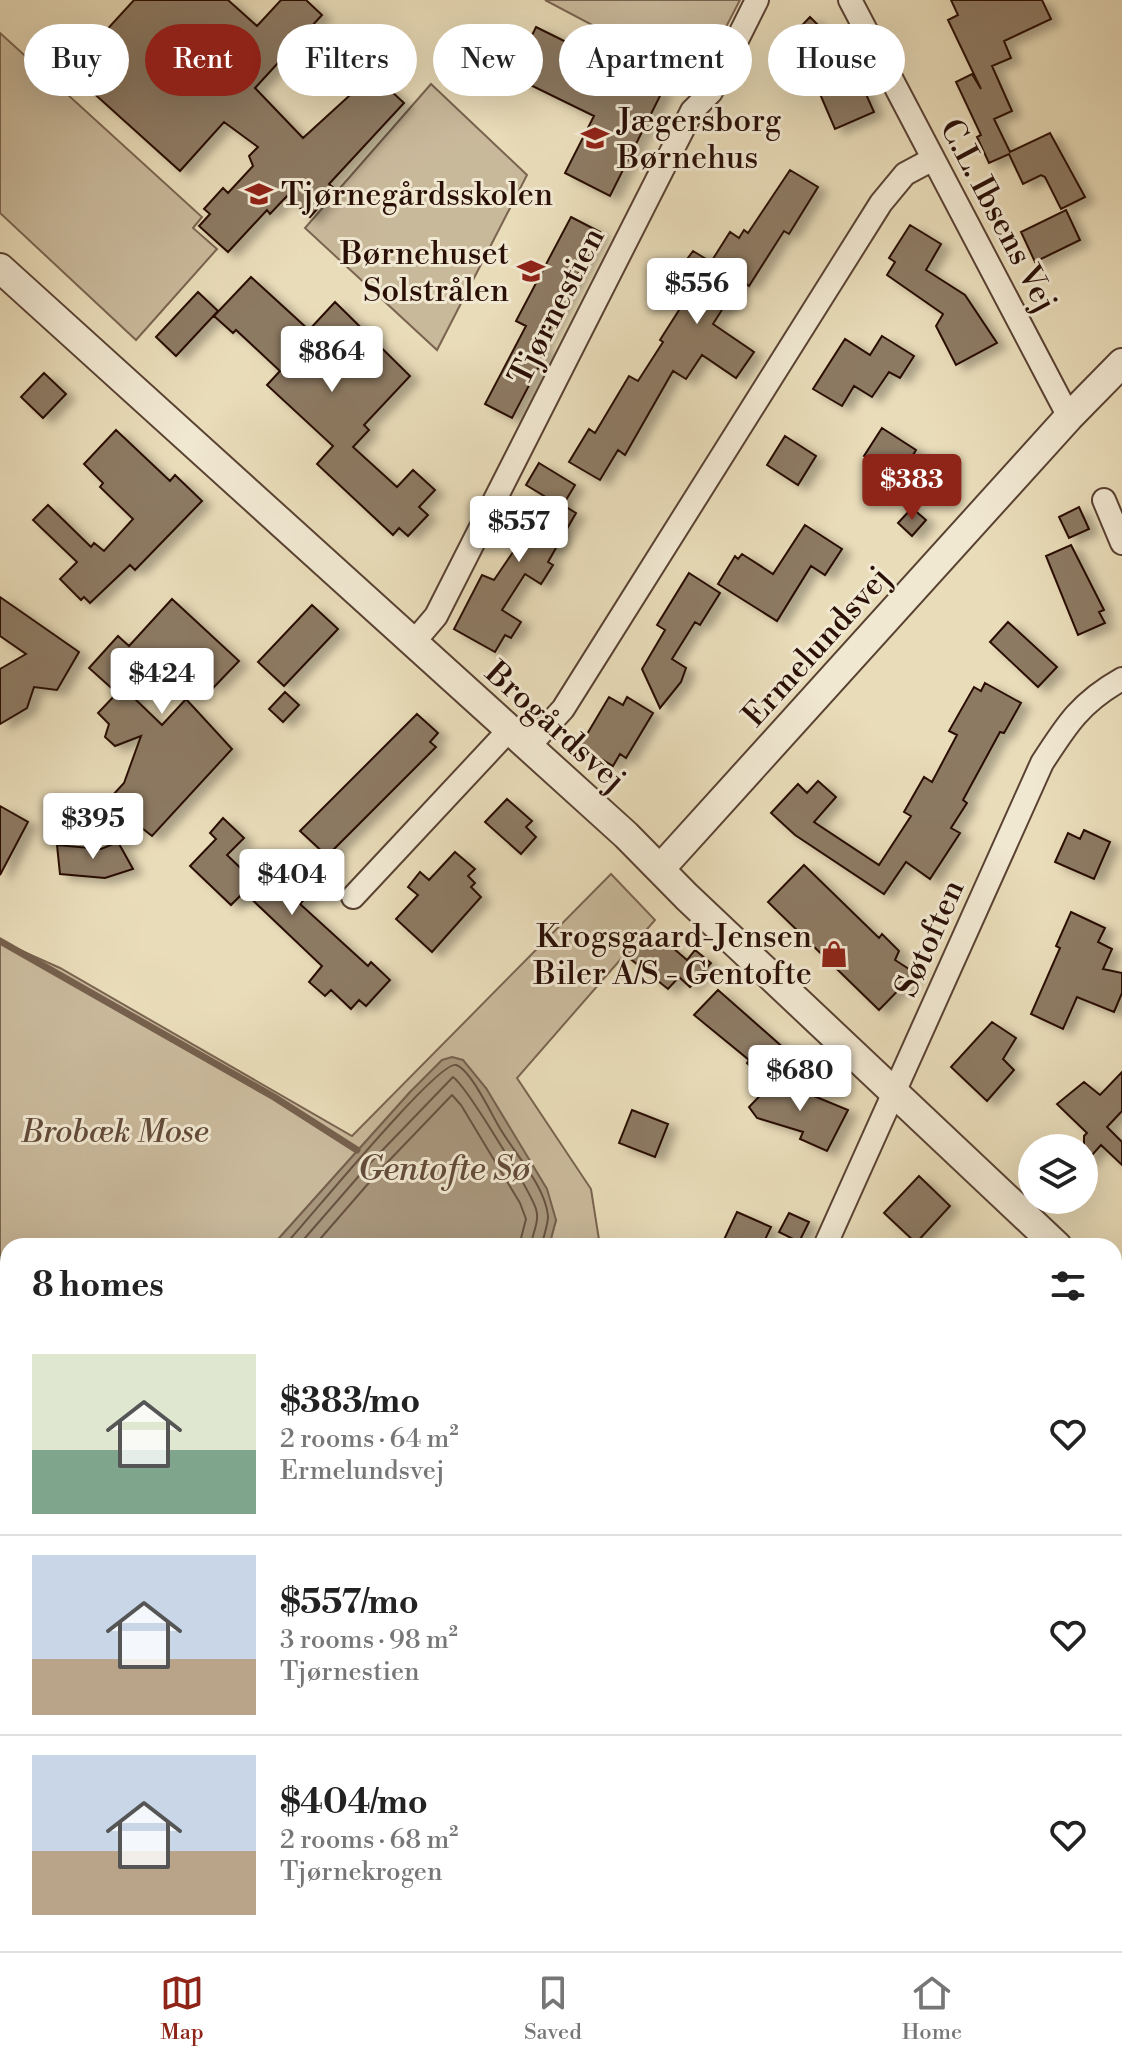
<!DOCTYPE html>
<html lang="en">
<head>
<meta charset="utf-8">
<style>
	:root { --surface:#fff; --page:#f6f6f6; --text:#222; --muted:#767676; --line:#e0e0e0; --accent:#8f2418 }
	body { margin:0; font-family:"Libre Bodoni",serif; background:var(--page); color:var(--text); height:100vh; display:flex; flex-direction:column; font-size:30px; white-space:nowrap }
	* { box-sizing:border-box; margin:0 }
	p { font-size:26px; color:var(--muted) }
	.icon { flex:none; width:44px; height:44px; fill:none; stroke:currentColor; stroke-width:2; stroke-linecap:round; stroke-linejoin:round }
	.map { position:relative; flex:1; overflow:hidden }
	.details { position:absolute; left:0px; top:1238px; width:1122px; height:714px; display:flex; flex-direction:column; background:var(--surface); border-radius:24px 24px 0 0; box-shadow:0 8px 32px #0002 }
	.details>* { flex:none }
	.top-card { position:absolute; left:24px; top:24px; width:1074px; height:72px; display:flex; gap:16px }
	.tools { position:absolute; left:1018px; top:1134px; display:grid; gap:16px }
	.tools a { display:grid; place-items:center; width:80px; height:80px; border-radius:50%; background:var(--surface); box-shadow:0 8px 32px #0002; font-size:40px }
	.price { position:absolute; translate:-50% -68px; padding:0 18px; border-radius:8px; background:#fff; color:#222; font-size:26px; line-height:52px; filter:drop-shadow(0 2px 4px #0008) }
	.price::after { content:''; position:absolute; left:50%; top:48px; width:24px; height:18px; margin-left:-12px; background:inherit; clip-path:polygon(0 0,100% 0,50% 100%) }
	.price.on { background:var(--accent); color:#fff }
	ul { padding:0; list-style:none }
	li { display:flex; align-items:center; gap:24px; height:200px; padding:0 32px }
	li+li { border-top:2px solid var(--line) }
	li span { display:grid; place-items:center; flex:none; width:224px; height:160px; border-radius:0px; color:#555 }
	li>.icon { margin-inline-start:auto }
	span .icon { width:96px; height:96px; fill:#fffc; stroke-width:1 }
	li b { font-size:34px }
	h2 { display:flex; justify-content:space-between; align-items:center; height:96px; padding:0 32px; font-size:34px }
	.chip { padding:0 28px; border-radius:36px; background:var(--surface); box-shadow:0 8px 32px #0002; font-size:28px; line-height:72px }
	.chip.on { background:var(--accent); color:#fff }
	.tabs { display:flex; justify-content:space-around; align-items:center; height:112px; border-top:2px solid var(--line); background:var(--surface); font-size:22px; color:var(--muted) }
	.tabs a { display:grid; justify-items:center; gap:4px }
	.tabs .on { color:var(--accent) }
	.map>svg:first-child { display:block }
</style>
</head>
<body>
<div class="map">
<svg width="1122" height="1951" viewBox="0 0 1122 1951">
	<defs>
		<filter id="shadow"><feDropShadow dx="9" dy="5" stdDeviation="4" flood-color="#0004"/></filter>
	</defs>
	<rect width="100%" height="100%" fill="#e9dcb9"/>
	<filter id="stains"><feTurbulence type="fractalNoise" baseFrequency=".0025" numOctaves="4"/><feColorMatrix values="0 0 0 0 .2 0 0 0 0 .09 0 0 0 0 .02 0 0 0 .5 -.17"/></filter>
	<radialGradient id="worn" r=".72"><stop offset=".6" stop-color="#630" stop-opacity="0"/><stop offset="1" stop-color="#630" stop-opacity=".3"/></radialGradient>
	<path fill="#c9b99b" stroke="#7a6450" stroke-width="2" d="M545,0H740L698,81Z
		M0,33L202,217L193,228L217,249L136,340L0,213Z
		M431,84L527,175L437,350L305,228Z
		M611,874L655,920L517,1078L591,1189L600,1246H549L556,1220L486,1088L411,1091L272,1246H8V1349L0,1352V941L60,968L352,1136Z
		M0,1453L8,1460V1944H69L62,1951H0Z"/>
	<path fill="#a8967c" stroke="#76604d" stroke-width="2" d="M452,1057L463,1060L486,1088L547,1189L556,1220L549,1246H272L411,1091L442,1060Z
		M8,1349V1460L0,1453V1352Z
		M69,1944H326L323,1951H62Z"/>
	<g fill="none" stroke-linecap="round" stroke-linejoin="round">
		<path stroke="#695241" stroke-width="2" d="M284,1246C305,1224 438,1060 456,1065C470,1069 491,1113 498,1125C513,1152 545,1185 548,1216C548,1226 543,1236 542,1246
			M298,1246L371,1162L453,1077C467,1087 530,1191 536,1209C540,1222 532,1233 531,1246
			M314,1246L380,1170L452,1095L461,1105L520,1203L526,1219L519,1246"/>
		<path stroke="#76604d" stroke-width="7" d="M0,941L274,1097L357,1150"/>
	</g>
	<path fill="#8d7a63" stroke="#2a0f06" stroke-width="2" filter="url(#shadow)" d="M134,0H228L257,26L281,0H306L322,15L255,88L303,138L373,74L404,103L329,184L335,189L310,217L287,196L270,214L267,210L228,252L199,226L210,214L204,209L223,188L228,193L253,166L249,156L258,147L224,122L180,171L69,71Z
		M951,0H1042L1051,19L1004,41L1011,58L992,66L1012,111L994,119L1010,152L1050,133L1085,197L1061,209L1045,177L1041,175L1023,184L1009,154L989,163L977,137L981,135L956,82L972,74L981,89L948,20L958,15Z
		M810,17L829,36L853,49L849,56L874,112L835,129L820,94L828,79L788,40Z
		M536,27L663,90L610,196L565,173L594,116L512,76Z
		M790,170L818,187L789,234L784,231L749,286L741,280L713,324L754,352L736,378L702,355L686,379L673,371L625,455L618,450L600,480L569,462L589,429L595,433L629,376L638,381L663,342L660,340L700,277L682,266L693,251L711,262L730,232L739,238L744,230L748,233Z
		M1066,210L1080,240L1035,262L1021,232Z
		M571,217L600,232L540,347L547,351L512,418L485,404L526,326L516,321Z
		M910,225L941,244L926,270L965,295L997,343L956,365L936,326L943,314L887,275L895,262L889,258Z
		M251,277L309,330L335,302L410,376L364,425L369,430L353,447L397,487L413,470L435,490L419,507L428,515L408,536L399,528L393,535L317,464L333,446L267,385L280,371L236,330L233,333L214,316Z
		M198,292L218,311L176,356L156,337Z
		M882,336L914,356L900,378L889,372L872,397L854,386L842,406L813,389L845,339L870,355Z
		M44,373L66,394L43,418L21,397Z
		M882,428L916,450L899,478L864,456Z
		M116,430L170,481L175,475L202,501L135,570L130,565L90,603L84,597L81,600L60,579L77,562L33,520L48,505L91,547L94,543L104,551L133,519L100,487L103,483L84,464Z
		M785,436L816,456L798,485L767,465Z
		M539,463L575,485L563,505L576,513L548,562L553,565L541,584L525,574L502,610L521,622L511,638L505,635L495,652L454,629L482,575L494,580L549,499L526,485Z
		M1079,507L1089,529L1069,538L1059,517Z
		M912,508L926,520L912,536L898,523Z
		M805,525L842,549L825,575L811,566L777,621L718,584L735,556L738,559L742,554L773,574Z
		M1071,545L1104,610L1099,612L1105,623L1078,635L1046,556Z
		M689,573L720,593L700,625L695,622L672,659L686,668L681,682L660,708L642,669L665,630L657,625Z
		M0,597L79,652L57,690L34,687L27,708L0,724V669L26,654L0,636Z
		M172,599L239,661L213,688L175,653L133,697L162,725L186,699L232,749L152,836L119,810L111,797L124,783L141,736L115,746L105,737L109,724L98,713L117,693L89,668L118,636L129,646Z
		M312,605L338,629L284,686L258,662Z
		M1008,622L1057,667L1038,687L990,642Z
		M985,683L1021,703L1004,733L1000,732L963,800L967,803L951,828L960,833L930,879L906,862L884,894L795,835L771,813L798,784L807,793L818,781L836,797L814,822L879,865L911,816L904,812L924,777L932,782L957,735L949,731L974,687L981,691Z
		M285,692L299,705L283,722L269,709Z
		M609,697L623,705L627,697L653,713L626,758L620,754L613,766L580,746Z
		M417,714L438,733L430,742L436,747L327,856L300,831Z
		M507,799L532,821L526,827L536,837L521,854L485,822Z
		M0,806L28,822L0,875Z
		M223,818L244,838L227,855L253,880L263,870L283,888L310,859L327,874L300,904L368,966L371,962L390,980L366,1006L359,1000L351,1009L331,990L325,996L309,982L322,966L244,892L231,905L190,866L216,839L210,833Z
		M1084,830L1110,842L1094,879L1055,862L1068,833L1080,839Z
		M118,842L133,869L105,878L60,874L57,845L101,849Z
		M455,852L475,869L468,876L475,883L471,887L481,897L432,952L396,919L418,895L408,887L420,872L429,880Z
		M804,865L879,938L882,934L899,951L895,960L915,973L879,1010L768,902Z
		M1071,912L1105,928L1098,942L1112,949L1103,969L1122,973V993L1114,1012L1077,997L1063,1029L1031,1014L1060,948L1056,946Z
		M649,933L656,940L659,936L687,960L695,950L711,963L690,987L679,977L668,989L623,953L638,935L644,940Z
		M718,990L794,1057L770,1084L747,1063L749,1060L694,1015Z
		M992,1022L1016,1038L1003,1059L1014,1070L987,1101L951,1067Z
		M1122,1072V1111L1107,1127L1122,1142V1165L1101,1145L1084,1164V1136L1087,1133L1057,1104L1084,1082L1100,1095Z
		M775,1080L848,1110L827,1151L800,1139L803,1132L757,1118L749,1107Z
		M632,1110L668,1124L655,1157L619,1143Z
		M919,1176L950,1206L916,1243L884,1213Z
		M737,1212L771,1227L762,1246H721Z
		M789,1213L809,1222L799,1242L779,1232Z"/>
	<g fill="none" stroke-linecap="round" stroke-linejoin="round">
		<g stroke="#5a4233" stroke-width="26">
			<path id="minor" d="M850,0L1069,417
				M1104,500L1122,543
				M413,643L436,616L692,111L711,92L757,0
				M529,746L563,709L881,203L905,174L933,159
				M353,897L510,729
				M825,1246L1042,763C1067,724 1081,702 1122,679
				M1114,1676L1122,1665
				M857,1944L870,1951
				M1003,1951L1004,1944"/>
		</g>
		<g stroke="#5a4233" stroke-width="32">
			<path id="tertiary" d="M0,268L626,835L687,897L1057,1246
				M660,869L1069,417L1122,363
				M1114,1300L1122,1307"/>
		</g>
		<use href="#minor" stroke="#f1e8d2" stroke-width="22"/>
		<use href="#tertiary" stroke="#f1e8d2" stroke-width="28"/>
	</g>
	<defs>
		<g id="school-bare" transform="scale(2.16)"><path d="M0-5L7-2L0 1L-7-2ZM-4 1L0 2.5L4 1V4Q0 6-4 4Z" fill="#8f2418" stroke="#f1e8d2" stroke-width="2.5" paint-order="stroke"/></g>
		<g id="shop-bare" transform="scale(2.16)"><path d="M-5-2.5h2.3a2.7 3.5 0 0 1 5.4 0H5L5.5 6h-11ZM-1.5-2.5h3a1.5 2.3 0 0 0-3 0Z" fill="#8f2418" stroke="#f1e8d2" stroke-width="2.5" paint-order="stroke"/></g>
	</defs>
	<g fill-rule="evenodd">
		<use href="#school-bare" x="595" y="138"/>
		<use href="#school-bare" x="259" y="194"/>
		<use href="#school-bare" x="531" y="271"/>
		<use href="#shop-bare" x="834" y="954"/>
	</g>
	<g text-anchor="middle" stroke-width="6" stroke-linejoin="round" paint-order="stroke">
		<g font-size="32" fill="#2a0f06" stroke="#f1e8d2" text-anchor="start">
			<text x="617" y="131">Jægersborg<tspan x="617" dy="37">Børnehus</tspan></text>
			<text x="281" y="205">Tjørnegårdsskolen</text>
			<text x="509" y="264" text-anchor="end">Børnehuset<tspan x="509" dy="37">Solstrålen</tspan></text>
			<text x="812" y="947" text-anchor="end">Krogsgaard-Jensen<tspan x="812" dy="37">Biler A/S - Gentofte</tspan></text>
		</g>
		<g font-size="32" fill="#2a0f06" stroke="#f1e8d2">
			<text transform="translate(999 215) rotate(62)" y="11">C.L. Ibsens Vej</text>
			<text transform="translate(556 306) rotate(-63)" y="11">Tjørnestien</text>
			<text transform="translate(816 646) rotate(-48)" y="11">Ermelundsvej</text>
			<text transform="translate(556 726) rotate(42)" y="11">Brogårdsvej</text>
			<text transform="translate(929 938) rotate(-66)" y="11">Søtoften</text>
		</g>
		<g font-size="32" font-style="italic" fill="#624a3a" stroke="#f1e8d2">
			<text x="115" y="1142">Brobæk Mose</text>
		</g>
		<g font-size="34" font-style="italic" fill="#634c3b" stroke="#f1e8d2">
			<text x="444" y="1180">Gentofte Sø</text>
		</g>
	</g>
	<rect width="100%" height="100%" filter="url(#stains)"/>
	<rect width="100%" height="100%" fill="url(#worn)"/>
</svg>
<div class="tools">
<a><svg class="icon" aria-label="layers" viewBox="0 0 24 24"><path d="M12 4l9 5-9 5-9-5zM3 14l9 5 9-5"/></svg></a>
</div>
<b class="price" style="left:697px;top:326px">$556</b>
<b class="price" style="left:332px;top:394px">$864</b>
<b class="price on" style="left:912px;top:522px">$383</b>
<b class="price" style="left:519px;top:564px">$557</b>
<b class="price" style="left:162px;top:716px">$424</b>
<b class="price" style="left:93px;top:861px">$395</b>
<b class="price" style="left:292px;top:917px">$404</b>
<b class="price" style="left:800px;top:1113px">$680</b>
<div class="top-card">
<a class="chip">Buy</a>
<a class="chip on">Rent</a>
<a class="chip">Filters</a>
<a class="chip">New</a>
<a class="chip">Apartment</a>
<a class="chip">House</a>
</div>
<section class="details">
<h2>8 homes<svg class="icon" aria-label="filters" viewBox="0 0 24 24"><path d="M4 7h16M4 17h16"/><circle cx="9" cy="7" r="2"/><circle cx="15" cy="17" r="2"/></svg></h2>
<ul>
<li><span style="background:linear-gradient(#dfe7d0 60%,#7fa58c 0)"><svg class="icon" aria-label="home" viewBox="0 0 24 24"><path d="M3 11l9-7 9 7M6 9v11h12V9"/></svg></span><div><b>$383/mo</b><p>2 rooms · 64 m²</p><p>Ermelundsvej</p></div><svg class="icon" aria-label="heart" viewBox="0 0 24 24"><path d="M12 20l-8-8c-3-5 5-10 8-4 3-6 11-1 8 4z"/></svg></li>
<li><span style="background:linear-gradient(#c9d6e8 65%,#b9a48a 0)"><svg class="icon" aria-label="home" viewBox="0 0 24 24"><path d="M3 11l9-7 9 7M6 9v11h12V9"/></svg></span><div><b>$557/mo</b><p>3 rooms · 98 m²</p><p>Tjørnestien</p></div><svg class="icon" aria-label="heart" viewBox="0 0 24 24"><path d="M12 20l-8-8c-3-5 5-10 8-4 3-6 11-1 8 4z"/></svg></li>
<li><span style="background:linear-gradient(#c9d6e8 60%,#b9a48a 0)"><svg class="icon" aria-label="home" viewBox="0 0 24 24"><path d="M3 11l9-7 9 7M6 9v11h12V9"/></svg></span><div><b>$404/mo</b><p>2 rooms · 68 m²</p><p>Tjørnekrogen</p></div><svg class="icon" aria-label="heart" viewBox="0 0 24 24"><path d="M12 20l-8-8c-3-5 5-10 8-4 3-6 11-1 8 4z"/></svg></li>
</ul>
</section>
</div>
<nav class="tabs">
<a class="on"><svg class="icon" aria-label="map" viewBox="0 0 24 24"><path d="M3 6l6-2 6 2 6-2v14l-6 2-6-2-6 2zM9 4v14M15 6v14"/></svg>Map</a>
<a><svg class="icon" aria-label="saved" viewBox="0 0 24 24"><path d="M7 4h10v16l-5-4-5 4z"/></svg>Saved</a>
<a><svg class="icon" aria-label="home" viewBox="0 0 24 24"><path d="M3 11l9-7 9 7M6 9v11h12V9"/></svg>Home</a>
</nav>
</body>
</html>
